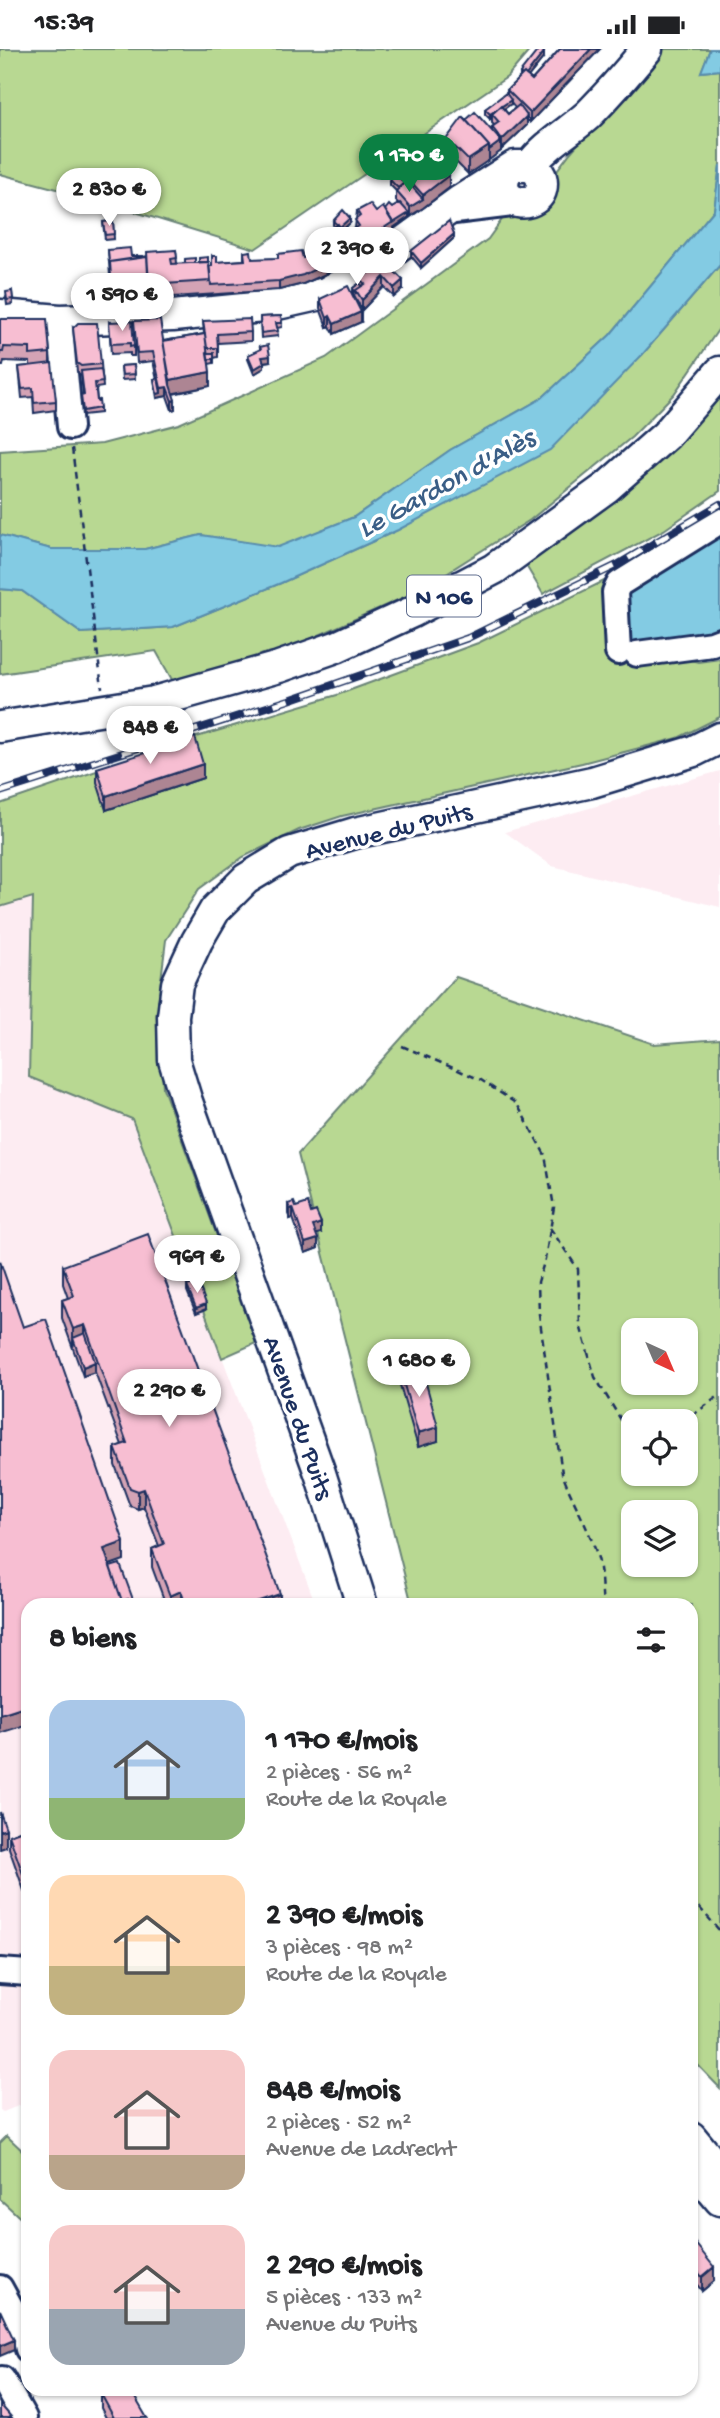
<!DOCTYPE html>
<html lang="fr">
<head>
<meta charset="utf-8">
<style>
	:root { --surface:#fff; --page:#f2f2f2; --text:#202124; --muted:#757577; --accent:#0b8043 }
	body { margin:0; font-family:"Gochi Hand",sans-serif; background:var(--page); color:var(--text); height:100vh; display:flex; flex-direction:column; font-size:26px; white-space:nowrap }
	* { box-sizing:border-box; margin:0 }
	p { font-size:23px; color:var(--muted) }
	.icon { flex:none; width:38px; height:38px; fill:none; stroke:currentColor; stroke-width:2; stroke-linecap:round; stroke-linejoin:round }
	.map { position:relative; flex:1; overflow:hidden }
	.sheet { position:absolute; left:21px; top:1549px; width:677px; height:798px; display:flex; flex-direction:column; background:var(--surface); border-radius:21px; box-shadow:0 2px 5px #0004 }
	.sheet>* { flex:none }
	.needle { width:46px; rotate:136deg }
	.controls { position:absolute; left:621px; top:1269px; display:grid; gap:14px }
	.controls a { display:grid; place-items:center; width:77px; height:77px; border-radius:14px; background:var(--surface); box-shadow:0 2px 5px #0004; font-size:35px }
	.price { position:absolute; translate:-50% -60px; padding:0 16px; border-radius:24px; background:#fff; color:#222; font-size:23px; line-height:46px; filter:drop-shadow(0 2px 4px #0008) }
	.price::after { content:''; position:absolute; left:50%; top:42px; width:21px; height:16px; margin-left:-10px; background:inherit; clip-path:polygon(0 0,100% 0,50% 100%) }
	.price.active { background:var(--accent); color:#fff }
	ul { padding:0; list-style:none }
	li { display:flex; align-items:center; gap:21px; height:175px; padding:0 28px }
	li span { display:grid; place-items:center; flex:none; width:196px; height:140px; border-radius:21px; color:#555 }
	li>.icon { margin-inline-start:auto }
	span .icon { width:84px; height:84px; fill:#fffc; stroke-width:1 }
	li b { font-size:30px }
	h2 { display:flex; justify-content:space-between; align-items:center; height:84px; padding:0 28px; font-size:30px }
	.status { display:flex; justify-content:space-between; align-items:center; height:49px; padding:0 35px; background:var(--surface); direction:ltr }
	.status svg { height:19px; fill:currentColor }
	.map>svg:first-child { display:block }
</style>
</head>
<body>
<div class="status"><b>15:39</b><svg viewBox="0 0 49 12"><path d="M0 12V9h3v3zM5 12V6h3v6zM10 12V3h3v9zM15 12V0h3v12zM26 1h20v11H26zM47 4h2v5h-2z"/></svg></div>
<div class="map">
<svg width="720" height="2369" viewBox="0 0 720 2369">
	<rect width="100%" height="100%" fill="#fff"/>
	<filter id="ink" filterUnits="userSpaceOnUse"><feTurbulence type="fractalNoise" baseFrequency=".0143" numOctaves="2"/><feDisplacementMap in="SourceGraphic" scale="14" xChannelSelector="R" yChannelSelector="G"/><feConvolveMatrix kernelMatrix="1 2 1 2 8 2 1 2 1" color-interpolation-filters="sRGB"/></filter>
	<g filter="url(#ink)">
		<path fill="#fdecf2" d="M720,722V858L552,817L505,783Z
			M33,847L29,1028L132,1070L316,1556H28V2053L3,2063L0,2061V858Z"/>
		<path fill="#b8d892" stroke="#6a8478" stroke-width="2" fill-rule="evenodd" d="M0,0H531L507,28L255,200L80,146L0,125Z
			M661,0H710L701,23L720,21V116L714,161L610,286L542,349L450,401L354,468L278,499L201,486L145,500H51L0,486V402L102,395L179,375L326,309L488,190L506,165L555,133L558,120L570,104Z
			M720,216V278L674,345L632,388L530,471L418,542L299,595L175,636L156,602L0,625V540L22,542L81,584L173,578L281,534L398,481L642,306Z
			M720,344V442L664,481L543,545L522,510Z
			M606,531L617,616L680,608L698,613L720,610V668L678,689L582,714L342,767L299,781L243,808L199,840L166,891L158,955L163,1039L256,1294L222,1309L132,1070L29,1028L33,848L0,858V755L190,690L337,646L478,594Z
			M456,928L654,995L720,990V2039L691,2009V1556H412L298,1105ZM634,1281H686V1334H634ZM634,1372H686V1424H634ZM634,1463H686V1516H634Z
			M7,2087L28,2107V2176L0,2150V2094Z"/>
		<path fill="#83cbe3" stroke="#598dae" stroke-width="2" d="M710,0H720V21L701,23Z
			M720,116V216L642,306L550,401L398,481L281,534L173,578L81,584L22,542L0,540V486L51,500H145L201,486L278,498L354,468L450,401L542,349L610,286L714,161Z
			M720,485V586L623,597L620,549Z"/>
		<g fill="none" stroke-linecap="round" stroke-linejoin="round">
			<g stroke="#1b2f5e" stroke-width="30">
				<path id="minor" d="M446,163L521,154
					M60,271L70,378
					M618,603L615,543L619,535L720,472
					M637,605L712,595L720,592
					M0,1922L28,1924
					M0,2239L24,2283L28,2300
					M2,2330L24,2369"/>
			</g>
			<g stroke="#1b2f5e" stroke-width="35">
				<path id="major" d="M530,117C545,96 569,83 588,66C609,45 628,23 647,0
					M0,266L60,271L173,267L264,258L326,244L368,219L460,152L515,117H530C537,121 542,126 542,134C542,165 491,157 506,124
					M0,678L154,653L279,618L336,598L412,563L494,520L607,438L666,386L720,323
					M362,1556L320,1424L186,1050L174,1011L173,967L177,935L197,892L215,861L246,830L289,804L355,784L592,733L694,702L720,689
					M691,2088L720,2123
					M691,2116L720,2151"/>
			</g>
			<path stroke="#1b2f5e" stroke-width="2.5" stroke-dasharray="7 5" stroke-linecap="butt" d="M72,399L102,639
				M402,997L481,1031L517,1055L545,1106L554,1158L545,1210L538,1233L539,1265L562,1424C572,1452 588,1477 597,1506C602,1521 601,1540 603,1556
				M550,1179L578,1220L580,1276L595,1328L626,1379L634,1380
				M681,1372L693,1366L720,1346
				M691,1849L720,1882"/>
			<use href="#minor" stroke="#fff" stroke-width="24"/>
			<use href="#major" stroke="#fff" stroke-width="30"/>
			<g stroke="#1b2f5e" stroke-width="8">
				<path id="rail" d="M0,743L289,651L468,589L619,515L720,455"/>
			</g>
			<use href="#rail" stroke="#fff" stroke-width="5" stroke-dasharray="16" stroke-linecap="butt"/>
		</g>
		<path fill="#d4a3b5" stroke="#1b2f5e" stroke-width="2" fill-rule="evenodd" d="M560,0H600L530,73L527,71V76L502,100L501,98V102L468,125L455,112L444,121L449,139L423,159L410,167L409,166V168L393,179V182L337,220L303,235L279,241L112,252L108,201L131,207L143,208L176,201L177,215L195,214L209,217H212V207L217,213L244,211V203L252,210L303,209L315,205V200L335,199L330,191V182L335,178L333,176V172L350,174L342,181L349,183L355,179L357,162L376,163L392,159L399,155L396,152V142L390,136V131L394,128V114L415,124L424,115V104L435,105L466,70L492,83V78L494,76L492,74V68L490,70L485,65V60L507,46V41L520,28V24L544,8L528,28L532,31ZM511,54L515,59L508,65L504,60Z
			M408,99L426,102L416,112L408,104Z
			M113,172L114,190L105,191L103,173Z
			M454,189L421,219L411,207V202Z
			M393,222L403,240L394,248L384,238L362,261L353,244V239L360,234V230Z
			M12,242L13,255L7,256L6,248Z
			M320,250L361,273L334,285L330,277L327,278L320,259Z
			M281,267L282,278L277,279L278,287L261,289L260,268Z
			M0,270L50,304V314L56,352V361L34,364L33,348L22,349L19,318L30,317V313L4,312L3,317H0Z
			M134,272L164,292L204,285L203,272L251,283V292L218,294V308L214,309V314L209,315L210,337L173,345L175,360L172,361L167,347L157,349L154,330H157L153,312L137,314Z
			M109,273L134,297V307H130V304L111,305Z
			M73,279L101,315L103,338L96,339L97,352L100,359V364L83,366L81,347L83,346L81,326L77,323Z
			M260,298L270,312L263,313L264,319L254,325L248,310V306L260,301Z
			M134,316L135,330L122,331L121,317Z
			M97,719L203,729L106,761L97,733Z
			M288,1155L311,1164L321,1184L316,1185L318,1199L305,1204L293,1169L290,1170L288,1165Z
			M63,1217L280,1556H166L152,1518V1500L159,1497L144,1458L138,1460L130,1457L115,1416V1398L122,1396L95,1323L83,1327L62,1269V1251L68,1249L63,1235Z
			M187,1237L206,1260L196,1264L187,1242Z
			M400,1322L438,1392L418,1398L400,1336Z
			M28,1779L27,1850L9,1799V1786Z
			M691,2189L714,2232L702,2242L691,2228Z
			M112,2342L147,2369H106L101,2359V2345Z"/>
		<path fill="#ad8593" stroke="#1b2f5e" stroke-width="2" d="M591,0H600L530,73V64Z
			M544,3V8L524,33V28Z
			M511,51V55L494,67L492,65V68L490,70V65Z
			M527,67V76L502,100V91Z
			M501,92V102L489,111V101Z
			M426,97V102L416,112V107Z
			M489,97V111L468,125V111Z
			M455,98V112L437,128V114Z
			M449,126V139L423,159L410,167V158L423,150V146Z
			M409,164V168L393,179V182L337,220L303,235L279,241V232Z
			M350,169V174L340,183V178Z
			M454,185V189L421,219V214Z
			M384,228V238L362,261V251Z
			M403,231V240L394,248V239Z
			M361,263V273L334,285V275Z
			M330,267V277L327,278V269Z
			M270,307V312L262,313V308Z
			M264,314V319L254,325V320Z
			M210,323V337L170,345V331Z
			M167,338V347L157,349V345L161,344V339Z
			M175,351V360L172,361V352Z
			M203,715V729L106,761V747Z
			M293,1159V1169L290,1170V1160Z
			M321,1174V1184L313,1186V1177Z
			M318,1190V1199L305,1204V1194Z
			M206,1255V1260L196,1264V1259Z
			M85,1276V1294L73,1289V1298V1280Z
			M95,1313V1323L83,1327V1318Z
			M438,1378V1392L418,1398V1384Z
			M144,1440V1458L138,1460V1442Z
			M124,1493V1511L104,1518V1500Z
			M181,1542V1556H170V1547Z
			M280,1545V1556H247Z
			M28,1657V1675L0,1684V1666Z
			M6,1780V1798L0,1800V1782Z
			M714,2218V2232L702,2242V2228Z
			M14,2291V2301L0,2307V2297Z"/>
		<path fill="#f7bed2" stroke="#1b2f5e" stroke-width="2" d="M539,0H541L544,3L526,26L524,24L522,26L520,24Z
			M560,0H591L530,64L507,41L524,24L532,31Z
			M506,44L511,51L490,65L485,60Z
			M519,56L527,67L502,91L492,78L499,73L492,65L501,57L508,65Z
			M475,63L501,92L489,101V97L466,71Z
			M463,68L489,97L468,111L455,98L437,114L449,126L423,146L394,114L400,109L415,124L430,111L424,104L429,100L435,105Z
			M418,89L426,97L416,107L408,99Z
			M396,125L404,134L398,139L390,131Z
			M407,132L423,150L410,158L396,142Z
			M400,154L409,164L393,174L385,161L389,156L392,159Z
			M370,155L376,163L383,158L393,173L337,210L303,226L279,232L211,236L209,217H212V207H217V213L245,211L244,203L251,202L252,210L278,209V205L301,202L303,209L316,205L315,200L320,199V194H331L333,199L341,198L330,182L338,175L342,181L349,183L359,177L355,171L360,167L357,162Z
			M343,161L350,169L340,178L333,172Z
			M113,172L114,185L105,186L103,173Z
			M449,172L454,185L421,214L411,202Z
			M130,199L131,207H143V208L109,213L108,201Z
			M176,201L177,209L171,210L172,215L209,213L211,232L149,236L147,203Z
			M147,208L149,241L112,243L110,213Z
			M208,208V213H199V209Z
			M195,209V214H185V210Z
			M387,210L393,218L392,220L403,231L394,239L384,228L362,251L356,241L365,235L360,230Z
			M360,234L362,237L356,241V245L353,239Z
			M348,237L361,263L334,275L330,267L327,269L320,250Z
			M12,242L13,250L7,251L6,243Z
			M281,267L282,274H276L278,282L261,284L260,268Z
			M0,270H47L50,304L30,306V299L4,298L3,303H0Z
			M250,270L251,283L217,285L218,299H207L203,272Z
			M160,271L170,336L175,351L172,352L167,338L161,339L153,303L137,304L134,272Z
			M132,272L134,297L130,298V294L111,295L109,273Z
			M78,274H97L101,315L81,317L77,314L73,279Z
			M205,285L210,323L170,331L163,292Z
			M268,296L270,307L262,308L264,314L254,320L248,306L261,300L260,298Z
			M207,304H214V310H208Z
			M52,314L56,352L34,354L33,339L22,340L19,318Z
			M134,316L135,325L122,326L121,317Z
			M101,320L103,333L95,334L97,352L99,351L100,359L83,362L81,347L84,346L81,322Z
			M158,329L161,344L157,345L154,330Z
			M195,688L203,715L106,747L97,719Z
			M294,1153L296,1158L308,1154L311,1164L316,1162L321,1174L313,1177L318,1190L305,1194L293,1159L290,1160L288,1155Z
			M148,1185L280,1545L247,1556H186L181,1542L170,1547L152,1500L164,1495L144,1440L138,1442L130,1439L115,1398L127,1394L85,1276L73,1280L62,1251L74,1247L63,1217Z
			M0,1212L23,1278L46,1270L124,1493L104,1500L122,1552L128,1550L130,1556H28V1657L0,1666Z
			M198,1233L206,1255L196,1259L187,1237Z
			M85,1284L95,1313L83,1318L73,1289Z
			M421,1316L438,1378L418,1384L400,1322Z
			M120,1515L135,1556H130L128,1550L122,1552L110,1518Z
			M0,1763L6,1780L0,1782Z
			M28,1779V1836H27L9,1786Z
			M691,2189L714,2218L702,2228L691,2214Z
			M0,2261L14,2291L0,2297Z
			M110,2340L112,2342L117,2340H130L147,2369H114L101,2345Z
			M0,2355L12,2369H0Z"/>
	</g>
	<g text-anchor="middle" stroke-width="7" stroke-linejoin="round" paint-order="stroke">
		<rect fill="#fff" stroke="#5f6d8e" stroke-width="2" x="407" y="526.5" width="74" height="41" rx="5"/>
		<g font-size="24" font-weight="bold" fill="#1b2f5e">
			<text x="444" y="555">N 106</text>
		</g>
		<g font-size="26" fill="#1b2f5e" stroke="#fff">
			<text transform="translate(388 780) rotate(-14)" y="9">Avenue du Puits</text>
			<text transform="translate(300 1368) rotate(71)" y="9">Avenue du Puits</text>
		</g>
		<g font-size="28" font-style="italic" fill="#3a5e86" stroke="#fff">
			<text transform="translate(445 432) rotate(-29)" y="10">Le Gardon d'Alès</text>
		</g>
	</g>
</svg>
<div class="controls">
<a><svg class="needle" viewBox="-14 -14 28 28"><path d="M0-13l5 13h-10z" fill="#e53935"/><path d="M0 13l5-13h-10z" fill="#757577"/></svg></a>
<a><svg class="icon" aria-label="locate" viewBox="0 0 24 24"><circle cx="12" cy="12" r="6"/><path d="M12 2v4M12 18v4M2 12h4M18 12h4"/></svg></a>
<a><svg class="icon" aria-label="layers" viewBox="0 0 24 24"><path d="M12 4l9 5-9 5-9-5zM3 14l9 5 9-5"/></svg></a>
</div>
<b class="price active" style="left:409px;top:145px">1 170 €</b>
<b class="price" style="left:109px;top:179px">2 830 €</b>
<b class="price" style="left:357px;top:238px">2 390 €</b>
<b class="price" style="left:122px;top:284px">1 590 €</b>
<b class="price" style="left:150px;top:717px">848 €</b>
<b class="price" style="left:197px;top:1246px">969 €</b>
<b class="price" style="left:419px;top:1350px">1 680 €</b>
<b class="price" style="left:169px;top:1380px">2 290 €</b>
<section class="sheet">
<h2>8 biens<svg class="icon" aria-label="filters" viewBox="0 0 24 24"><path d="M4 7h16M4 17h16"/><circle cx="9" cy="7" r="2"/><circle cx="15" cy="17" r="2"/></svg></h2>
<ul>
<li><span style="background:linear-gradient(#a9c7e8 70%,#8fb573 0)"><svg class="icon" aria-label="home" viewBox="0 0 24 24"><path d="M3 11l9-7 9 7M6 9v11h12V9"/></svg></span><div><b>1 170 €/mois</b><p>2 pièces · 56 m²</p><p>Route de la Royale</p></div></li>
<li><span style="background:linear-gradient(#ffd9b3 65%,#c2b280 0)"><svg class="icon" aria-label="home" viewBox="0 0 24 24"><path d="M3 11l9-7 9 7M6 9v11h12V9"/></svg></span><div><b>2 390 €/mois</b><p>3 pièces · 98 m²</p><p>Route de la Royale</p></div></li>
<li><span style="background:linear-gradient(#f6c9c9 75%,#b9a48a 0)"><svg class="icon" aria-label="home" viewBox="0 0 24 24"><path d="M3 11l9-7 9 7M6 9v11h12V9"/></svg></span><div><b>848 €/mois</b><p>2 pièces · 52 m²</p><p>Avenue de Ladrecht</p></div></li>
<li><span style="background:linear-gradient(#f6c9c9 60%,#9aa5b1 0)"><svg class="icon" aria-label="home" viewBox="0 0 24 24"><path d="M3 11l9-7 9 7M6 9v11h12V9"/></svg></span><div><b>2 290 €/mois</b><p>5 pièces · 133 m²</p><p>Avenue du Puits</p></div></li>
</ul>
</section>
</div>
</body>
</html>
